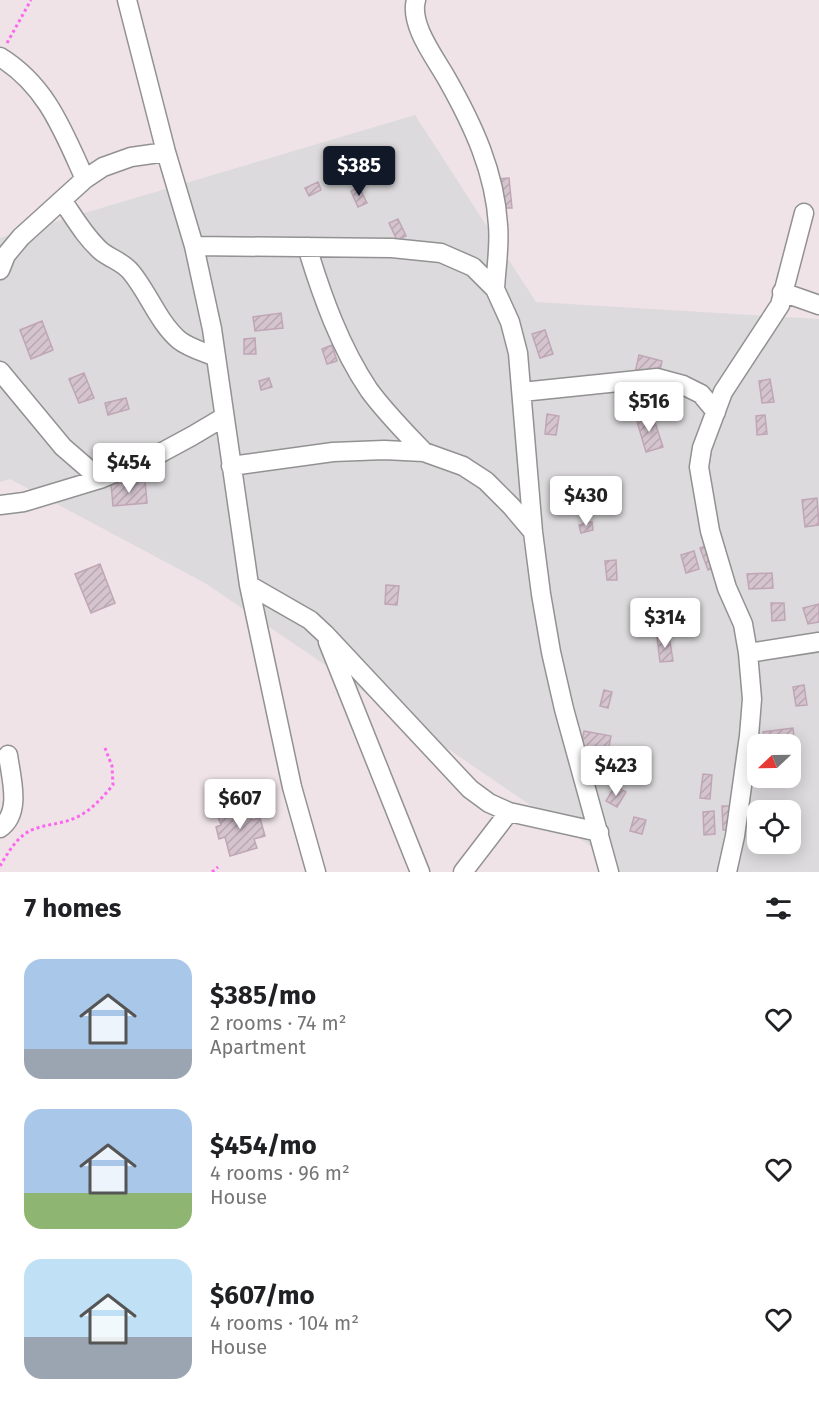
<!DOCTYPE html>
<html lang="en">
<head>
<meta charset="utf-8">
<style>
	:root { --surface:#fff; --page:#f6f6f6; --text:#202124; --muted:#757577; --accent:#111827 }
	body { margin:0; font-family:"Fira Sans",sans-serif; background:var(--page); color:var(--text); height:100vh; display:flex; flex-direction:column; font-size:22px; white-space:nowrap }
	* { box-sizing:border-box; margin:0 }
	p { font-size:20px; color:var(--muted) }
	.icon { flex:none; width:33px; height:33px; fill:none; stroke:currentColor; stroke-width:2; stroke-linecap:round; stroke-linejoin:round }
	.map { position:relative; height:872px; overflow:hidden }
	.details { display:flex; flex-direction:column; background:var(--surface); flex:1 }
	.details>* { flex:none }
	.needle { width:39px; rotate:248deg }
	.tools { position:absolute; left:747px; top:734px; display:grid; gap:12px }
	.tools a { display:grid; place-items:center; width:54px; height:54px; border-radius:12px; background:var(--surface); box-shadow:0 3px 15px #0003; font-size:30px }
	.price { position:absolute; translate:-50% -51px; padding:0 14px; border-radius:6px; background:#fff; color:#222; font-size:20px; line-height:39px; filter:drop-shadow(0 2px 3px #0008) }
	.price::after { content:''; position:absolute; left:50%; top:36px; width:18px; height:14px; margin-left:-9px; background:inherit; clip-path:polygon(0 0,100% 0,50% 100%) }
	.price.on { background:var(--accent); color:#fff }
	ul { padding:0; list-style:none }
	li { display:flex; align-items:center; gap:18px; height:150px; padding:0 24px }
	li span { display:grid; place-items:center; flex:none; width:168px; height:120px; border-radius:18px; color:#555 }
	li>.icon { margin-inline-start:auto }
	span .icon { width:72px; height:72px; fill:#fffc; stroke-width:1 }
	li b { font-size:26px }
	h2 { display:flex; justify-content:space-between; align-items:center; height:72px; padding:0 24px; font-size:26px }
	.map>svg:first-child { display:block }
</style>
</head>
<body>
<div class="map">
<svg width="819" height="872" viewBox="0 0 819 872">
	<defs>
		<pattern id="building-hatch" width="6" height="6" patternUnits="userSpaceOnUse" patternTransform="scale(1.5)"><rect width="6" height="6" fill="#d5c4ce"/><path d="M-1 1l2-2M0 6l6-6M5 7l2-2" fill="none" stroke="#b6a8b0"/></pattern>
	</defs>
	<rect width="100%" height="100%" fill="#efe3e7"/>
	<path fill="#dcdadc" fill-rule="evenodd" d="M415,115L536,302L819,319V872H606L599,852L205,583L10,479L0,482V238ZM758,744H790V777H758ZM758,810H790V843H758Z"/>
	<path fill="url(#building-hatch)" stroke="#c0a6b5" stroke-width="1.5" d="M509,178L512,208H499L497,179Z
		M318,182L321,190L309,196L305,188Z
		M359,187L367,203L358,207L351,191Z
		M398,219L406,236L397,240L389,223Z
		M281,313L283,328L255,331L253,317Z
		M42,321L53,350L31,359L20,330Z
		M545,330L553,354L540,358L532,334Z
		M255,338L256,354H244V339Z
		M332,345L337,361L327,364L322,349Z
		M639,355L662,361L658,379L635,373Z
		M84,373L94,398L79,403L69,379Z
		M269,378L272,387L261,390L259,381Z
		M770,379L774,402L762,403L759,381Z
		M126,398L129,409L108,415L105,403Z
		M652,413L663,447L646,452L636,418Z
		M547,414L559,416L556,435L545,434Z
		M765,415L767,434L757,435L756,416Z
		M145,481L147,503L113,506L111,484Z
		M817,498L819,525L805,527L802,500Z
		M592,522L593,530L581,533L579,525Z
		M711,544L719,566L708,570L700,548Z
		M694,551L699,569L686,573L681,555Z
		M616,560L617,580H607L605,561Z
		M100,564L115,603L91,613L75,574Z
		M772,573L773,588L749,589L747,574Z
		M386,585L399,586L397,605L385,604Z
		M771,603H784L785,620L772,621Z
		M819,604V622L808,624L803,608Z
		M694,612L698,621L685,626L682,616Z
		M669,635L673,661L660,662L657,637Z
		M804,685L807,705L796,706L793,687Z
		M604,690L612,692L608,708L600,706Z
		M793,728L795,746L790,747V744H765L763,732Z
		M584,731L611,736L608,752L581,747Z
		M703,774L712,775L710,799L700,798Z
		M615,786L626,792L617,807L606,801Z
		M247,805L252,820L260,818L265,836L254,839L257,848L230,856L225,837L219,839L216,827L221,825L217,814Z
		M722,806H735V830H723Z
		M714,811L715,834L704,835L703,812Z
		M634,817L646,820L642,834L630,831Z"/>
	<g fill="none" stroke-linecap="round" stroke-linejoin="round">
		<g stroke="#929292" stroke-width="21">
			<path id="minor" d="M127,0L166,152L194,246L212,329L249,585L292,787L316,872
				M416,0C409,25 436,59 447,79C473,125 495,172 498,225C500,246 496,268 495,289
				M0,57C47,86 63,131 85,179
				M62,200C74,217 85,237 101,251C111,259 123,262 131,272C148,292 158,322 179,340C189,348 204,352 216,357
				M194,246L392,248L441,253L473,267L495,289L510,322L518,353L533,532L541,594L551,652L564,709L609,872
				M307,247C322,296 340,347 369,390C385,412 405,432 424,452
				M0,270L6,255L21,237L85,179L103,167L131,157L166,152
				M782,292L819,305
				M0,371L63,447L100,479
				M522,392L657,378L683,385L701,394L716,412
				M231,466L333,452L384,450L424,452L463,466L486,481L511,506L533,532
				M0,505L24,502L100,479L155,456L192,436L224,417
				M249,585L310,620L325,634L470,789L489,803L509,812L599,832
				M328,642L420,872
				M748,653L819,642
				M0,828C22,813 11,778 8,755
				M463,872L509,812
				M727,872L735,836L749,736L752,699L748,653L743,624L727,588L710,531L699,467L702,448L723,392L780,305L804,213"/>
		</g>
		<path stroke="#fb68ef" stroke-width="3" stroke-dasharray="3 3" stroke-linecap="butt" d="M7,43L31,0
			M0,866C9,851 18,835 34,829C47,824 62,824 75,818C91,811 102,798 113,785L112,766L105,748
			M212,872L218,867"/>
		<use href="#minor" stroke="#fff" stroke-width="18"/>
	</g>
</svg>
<div class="tools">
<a><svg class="needle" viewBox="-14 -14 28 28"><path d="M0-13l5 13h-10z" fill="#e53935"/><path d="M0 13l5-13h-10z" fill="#757577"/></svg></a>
<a><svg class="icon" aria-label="locate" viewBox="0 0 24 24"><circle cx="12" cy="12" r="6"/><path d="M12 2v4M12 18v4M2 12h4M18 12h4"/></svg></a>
</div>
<b class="price on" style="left:359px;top:197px">$385</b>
<b class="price" style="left:649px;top:433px">$516</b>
<b class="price" style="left:129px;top:494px">$454</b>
<b class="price" style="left:586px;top:527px">$430</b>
<b class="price" style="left:665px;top:649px">$314</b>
<b class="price" style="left:616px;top:797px">$423</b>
<b class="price" style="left:240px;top:830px">$607</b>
</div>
<section class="details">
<h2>7 homes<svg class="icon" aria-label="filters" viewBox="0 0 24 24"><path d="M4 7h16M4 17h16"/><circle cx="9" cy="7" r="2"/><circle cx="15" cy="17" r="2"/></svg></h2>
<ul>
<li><span style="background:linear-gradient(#a9c7e8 75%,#9aa5b1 0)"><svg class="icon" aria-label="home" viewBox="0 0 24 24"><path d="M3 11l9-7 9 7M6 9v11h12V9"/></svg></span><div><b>$385/mo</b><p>2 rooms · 74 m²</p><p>Apartment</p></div><svg class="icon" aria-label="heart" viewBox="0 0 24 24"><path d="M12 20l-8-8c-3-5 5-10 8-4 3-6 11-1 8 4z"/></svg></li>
<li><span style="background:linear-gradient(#a9c7e8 70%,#8fb573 0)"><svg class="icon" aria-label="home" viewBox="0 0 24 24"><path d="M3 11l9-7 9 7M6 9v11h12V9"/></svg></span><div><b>$454/mo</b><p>4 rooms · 96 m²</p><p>House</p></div><svg class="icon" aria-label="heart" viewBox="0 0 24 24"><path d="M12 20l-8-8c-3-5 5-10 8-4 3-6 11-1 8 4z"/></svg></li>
<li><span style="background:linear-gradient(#bfe0f5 65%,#9aa5b1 0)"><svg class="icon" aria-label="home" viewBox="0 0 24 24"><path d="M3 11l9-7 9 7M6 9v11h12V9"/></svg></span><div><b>$607/mo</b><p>4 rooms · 104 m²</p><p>House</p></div><svg class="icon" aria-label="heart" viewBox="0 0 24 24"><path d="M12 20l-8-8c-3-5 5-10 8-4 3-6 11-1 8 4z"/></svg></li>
</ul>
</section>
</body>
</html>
